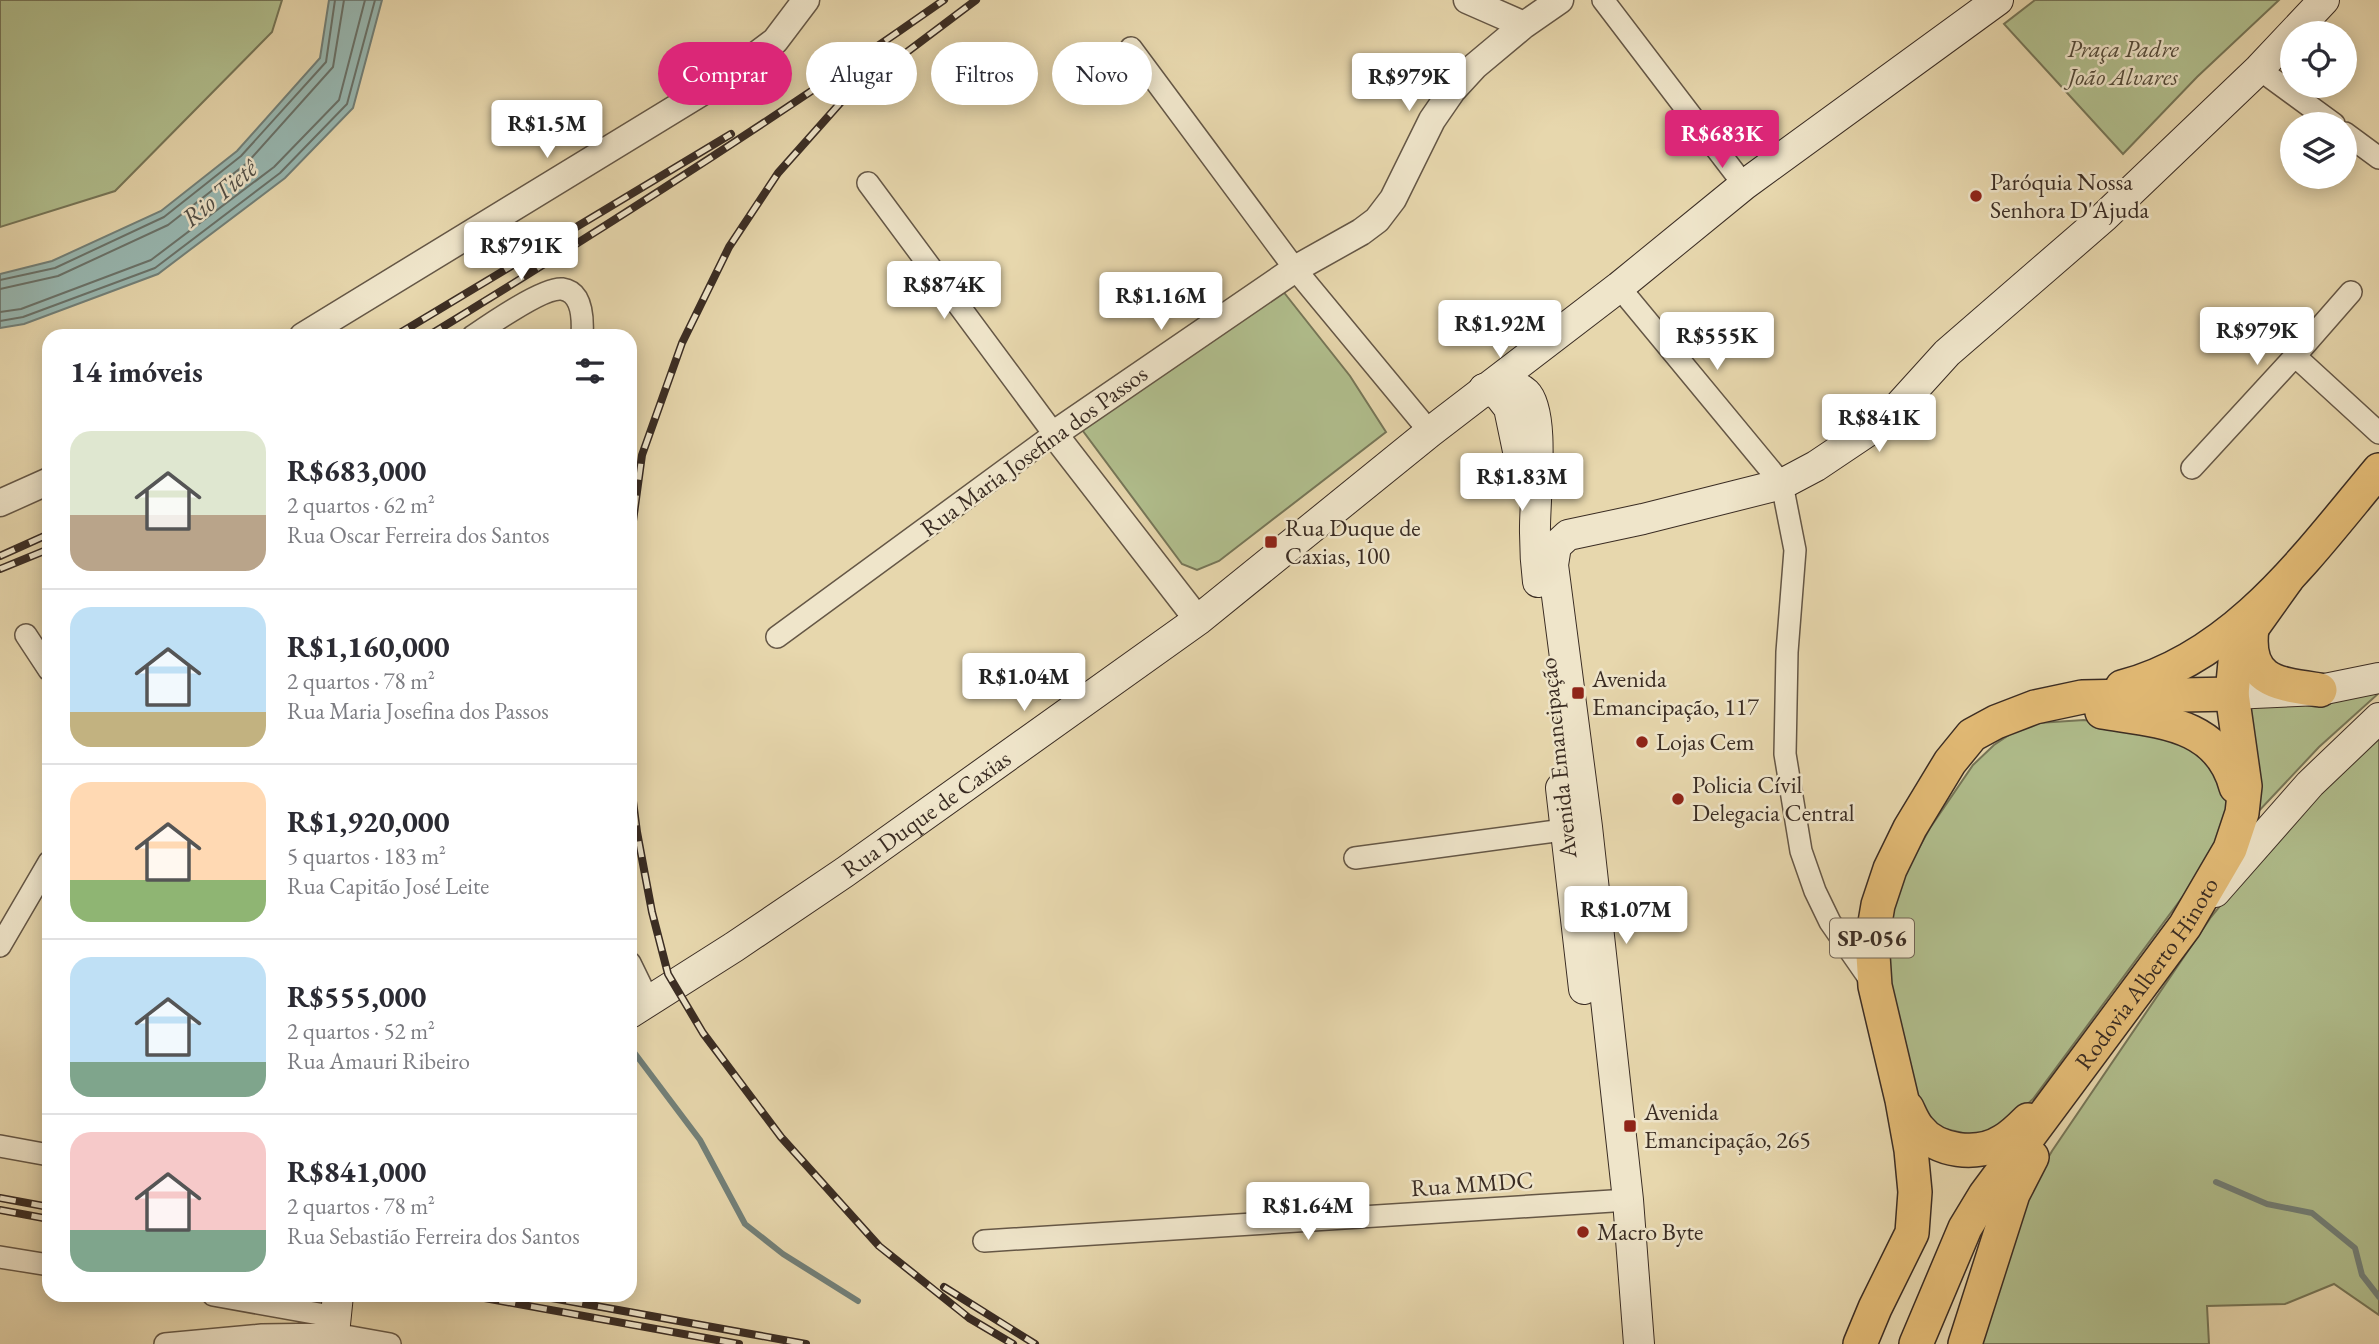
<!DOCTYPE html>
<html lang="pt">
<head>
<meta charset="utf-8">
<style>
	:root { --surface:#fff; --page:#f7f7f7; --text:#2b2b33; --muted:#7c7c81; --line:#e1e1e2; --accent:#db2777 }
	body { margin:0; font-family:"EB Garamond",serif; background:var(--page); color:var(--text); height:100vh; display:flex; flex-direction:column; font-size:26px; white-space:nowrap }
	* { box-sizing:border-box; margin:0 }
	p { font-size:23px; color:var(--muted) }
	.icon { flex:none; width:38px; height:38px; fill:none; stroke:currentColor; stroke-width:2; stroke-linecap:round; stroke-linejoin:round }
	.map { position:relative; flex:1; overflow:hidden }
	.sheet { position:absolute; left:42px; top:329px; width:595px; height:973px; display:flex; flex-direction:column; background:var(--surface); border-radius:21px; box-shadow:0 4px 18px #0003 }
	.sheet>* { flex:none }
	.hud { position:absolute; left:658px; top:42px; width:665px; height:63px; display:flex; gap:14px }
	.tools { position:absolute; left:2280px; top:21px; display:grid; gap:14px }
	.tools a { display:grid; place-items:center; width:77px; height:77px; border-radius:50%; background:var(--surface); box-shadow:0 4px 18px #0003; font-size:35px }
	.price { position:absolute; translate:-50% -60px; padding:0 16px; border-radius:7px; background:#fff; color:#222; font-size:23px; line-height:46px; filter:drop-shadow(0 2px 4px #0008) }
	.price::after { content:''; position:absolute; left:50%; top:42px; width:21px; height:16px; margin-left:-10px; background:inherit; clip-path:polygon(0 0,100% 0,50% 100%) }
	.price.on { background:var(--accent); color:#fff }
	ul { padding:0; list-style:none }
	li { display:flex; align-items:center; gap:21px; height:175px; padding:0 28px }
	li+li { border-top:2px solid var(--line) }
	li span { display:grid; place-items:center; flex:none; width:196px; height:140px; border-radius:21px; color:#555 }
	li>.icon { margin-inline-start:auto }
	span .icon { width:84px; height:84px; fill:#fffc; stroke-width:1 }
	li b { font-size:30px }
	h2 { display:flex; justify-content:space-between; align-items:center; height:84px; padding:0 28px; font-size:30px }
	.chip { padding:0 24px; border-radius:32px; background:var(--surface); box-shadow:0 4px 18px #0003; font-size:24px; line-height:63px }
	.chip.on { background:var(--accent); color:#fff }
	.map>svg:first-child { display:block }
</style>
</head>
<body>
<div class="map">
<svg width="2379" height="1344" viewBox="0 0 2379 1344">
	<rect width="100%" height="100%" fill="#e7d7ad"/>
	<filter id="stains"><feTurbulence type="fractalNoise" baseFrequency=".00286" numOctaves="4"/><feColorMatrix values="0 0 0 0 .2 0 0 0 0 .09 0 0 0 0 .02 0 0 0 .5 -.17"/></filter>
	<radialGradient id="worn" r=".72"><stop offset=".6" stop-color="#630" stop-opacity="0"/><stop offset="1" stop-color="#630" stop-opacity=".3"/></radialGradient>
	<path fill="#b1bf8e" stroke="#767658" stroke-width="2" d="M0,0H282L272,32L115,191L0,227Z
		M2035,0H2279L2197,77L2123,154L2004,24Z
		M1282,290L1350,376L1386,432L1219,561L1197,570L1182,564L1080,427Z
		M2379,693L2319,747L2257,813L2234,699Z
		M2084,720L2170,734L2194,740L2232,791L2218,849L2033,1099L2002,1127L1972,1135L1937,1127L1912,1098L1879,973L1897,887L1930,828L1973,765L1994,745L2018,729L2038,723Z
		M2379,731V1315L2334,1284L2285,1304L2207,1306L2209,1344H1981L2024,1200L2052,1151L2211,917L2265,850Z"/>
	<path fill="#98b8b2" stroke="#728079" stroke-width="2" d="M329,0H382L353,108L285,178L158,274L24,324L0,328V274L52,261L161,211L237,151L320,58Z"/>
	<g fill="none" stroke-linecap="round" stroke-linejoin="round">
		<path stroke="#69726a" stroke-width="2" d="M0,280L55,268L164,217L241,156L326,62L335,0
			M0,289L58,276L168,225L247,163L333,67L344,0
			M0,312L21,309L151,260L274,167L339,100L365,0
			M0,321L23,317L155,268L280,173L347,104L375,0"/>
		<path stroke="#728079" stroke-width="6" d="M630,1047L700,1140L745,1224L783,1254L858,1301
			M2216,1182L2267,1204L2312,1213L2355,1248L2362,1275L2379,1297"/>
		<g stroke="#655746" stroke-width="24">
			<path id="minor" d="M1603,0L1744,185
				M1131,48L1295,269L1430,432
				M2259,69L2334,124
				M2345,133L2379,158
				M1619,287L1782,484L1795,550L1787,652L1785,754L1801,851L1815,891L1830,922L1873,984
				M473,336C489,325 544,287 562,289C583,292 583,320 582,336
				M2295,356L2379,433
				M2192,468L2295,356L2351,292
				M26,635L49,670
				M777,637L1054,434L868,183
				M1355,858L1578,828
				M0,946L49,862
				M630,963L649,1002
				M0,1146L49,1155
				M984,1241L1628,1200
				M0,1257L49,1265
				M213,1295L336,1317
				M165,1344L262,1335L334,1334L390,1344"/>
		</g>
		<g stroke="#655746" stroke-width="29">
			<path id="tertiary" d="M1467,0L1524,25
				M303,336L727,77L775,41L806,0
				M0,503L49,481
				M1198,620L1054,434L1295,269L1361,232L1377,220L1393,199L1432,120L1452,91L1475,66L1524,25L1560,0"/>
		</g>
		<g stroke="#3a2c23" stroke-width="32">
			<g id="secondary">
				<path d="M1484,389C1498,385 1514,382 1526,393C1546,412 1534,503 1535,533C1535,549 1536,566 1538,582"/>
				<path d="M1484,389L1498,394L1509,408L1523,475"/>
				<path d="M2232,694L2320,690L2379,678"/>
				<path d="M1561,788L1584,989"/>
				<path d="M2215,892L2310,784L2379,718"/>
				<path id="s1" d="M630,1013L734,947L845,872L1198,620L1430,432L1619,287L1744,185L1998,0"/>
				<path d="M333,1344L338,1295"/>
				<path d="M1639,1344L1628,1200L1587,827L1553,565L1556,546L1568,535L1643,519L1782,484L1816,466L1889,417L1947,353L2104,217L2259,69L2324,0"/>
			</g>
		</g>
		<g stroke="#3a2c23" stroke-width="36">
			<g id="primary">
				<path d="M2252,628C2245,682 2278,684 2320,690"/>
				<path d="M2122,687C2236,657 2307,556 2379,470"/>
				<path d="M2102,712C2157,721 2219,722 2236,787"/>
				<path d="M1907,1108C1910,1114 1913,1122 1918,1128C1936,1152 1978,1157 2003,1141C2012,1136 2021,1127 2028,1120"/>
				<path d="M1860,1344L1875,1308L1912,1233L1915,1192L1911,1150L1902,1100L1875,986L1872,940L1878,905L1890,869L1910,828L1950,762L1972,735L1996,722L2035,707L2082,697L2232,694"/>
				<path id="s2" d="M1916,1344L1965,1228L1985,1195L2185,926L2230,849L2242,813L2245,786L2232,694L2235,662L2252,628L2287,579"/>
				<path d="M1965,1344L2013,1194L2032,1157"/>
			</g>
		</g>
		<use href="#minor" stroke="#efe5ca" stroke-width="21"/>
		<use href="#tertiary" stroke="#efe5ca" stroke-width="26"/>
		<use href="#secondary" stroke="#efe5ca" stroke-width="30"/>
		<use href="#primary" stroke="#e4bc76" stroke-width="33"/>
		<g stroke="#3a2c23" stroke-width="8">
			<path id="rail" d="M395,336L731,134
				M428,336C603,229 776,118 944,0
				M630,543L642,455L682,343L729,247L778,173L842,101L976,0
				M0,556L49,534
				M0,569L49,549
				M630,778L637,832L652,912L668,974L703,1033L781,1137L879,1246L969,1318L1013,1344
				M0,1198L49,1207
				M0,1210L49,1219
				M944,1287L1035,1344
				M468,1295L739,1344
				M535,1295L806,1344"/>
		</g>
		<use href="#rail" stroke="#efe5ca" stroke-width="5" stroke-dasharray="16" stroke-linecap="butt"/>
	</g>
	<g fill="#8f2418" stroke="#efe5ca" stroke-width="2.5">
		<circle cx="1976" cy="196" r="7"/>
		<rect x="1264" y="535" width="14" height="14" rx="3.5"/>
		<rect x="1571" y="686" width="14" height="14" rx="3.5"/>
		<circle cx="1642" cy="742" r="7"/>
		<circle cx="1678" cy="799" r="7"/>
		<rect x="1623" y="1119" width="14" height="14" rx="3.5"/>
		<circle cx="1583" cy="1232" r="7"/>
	</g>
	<g text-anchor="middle" stroke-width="5" stroke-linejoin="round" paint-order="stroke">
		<rect fill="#efe5ca" stroke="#706455" stroke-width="2" x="1830" y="918.5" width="84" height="39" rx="5"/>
		<g font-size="23" font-weight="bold" fill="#3a2c23">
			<text x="1872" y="946">SP-056</text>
		</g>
		<g font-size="24" font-style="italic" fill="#524938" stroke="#efe5ca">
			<text x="2123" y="57">Praça Padre<tspan x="2123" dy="28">João Alvares</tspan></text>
		</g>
		<g font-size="24" fill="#3a2c23" stroke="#efe5ca" text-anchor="start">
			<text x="1990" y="190">Paróquia Nossa<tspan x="1990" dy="28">Senhora D'Ajuda</tspan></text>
			<text x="1285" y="536">Rua Duque de<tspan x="1285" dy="28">Caxias, 100</tspan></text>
			<text x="1592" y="687">Avenida<tspan x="1592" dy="28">Emancipação, 117</tspan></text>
			<text x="1656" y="750">Lojas Cem</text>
			<text x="1692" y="793">Policia Cívil<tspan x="1692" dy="28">Delegacia Central</tspan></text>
			<text x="1644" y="1120">Avenida<tspan x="1644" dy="28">Emancipação, 265</tspan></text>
			<text x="1597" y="1240">Macro Byte</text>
		</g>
		<g font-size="24" fill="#3a2c23" stroke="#efe5ca">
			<text transform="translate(1034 451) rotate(-36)" y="8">Rua Maria Josefina dos Passos</text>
			<text transform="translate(1558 758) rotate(-96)" y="8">Avenida Emancipação</text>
			<text dy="8" stroke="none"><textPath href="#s1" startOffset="357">Rua Duque de Caxias</textPath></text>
			<text dy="8" stroke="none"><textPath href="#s2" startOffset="439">Rodovia Alberto Hinoto</textPath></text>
			<text transform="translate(1472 1184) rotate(-4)" y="8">Rua MMDC</text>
		</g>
		<g font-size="26" font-style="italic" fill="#524f47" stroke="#efe5ca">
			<text transform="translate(219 193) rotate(-40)" y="9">Rio Tietê</text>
		</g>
	</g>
	<rect width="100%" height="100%" filter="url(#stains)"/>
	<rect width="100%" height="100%" fill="url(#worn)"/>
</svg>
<div class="tools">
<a><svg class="icon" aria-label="locate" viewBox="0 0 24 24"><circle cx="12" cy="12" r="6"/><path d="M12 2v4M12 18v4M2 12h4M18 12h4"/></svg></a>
<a><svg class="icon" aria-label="layers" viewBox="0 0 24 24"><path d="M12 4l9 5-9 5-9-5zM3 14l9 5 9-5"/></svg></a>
</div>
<b class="price" style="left:1409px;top:113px">R$979K</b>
<b class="price" style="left:547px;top:160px">R$1.5M</b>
<b class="price on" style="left:1722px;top:170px">R$683K</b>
<b class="price" style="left:521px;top:282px">R$791K</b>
<b class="price" style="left:944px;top:321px">R$874K</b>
<b class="price" style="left:1161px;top:332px">R$1.16M</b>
<b class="price" style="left:1500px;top:360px">R$1.92M</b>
<b class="price" style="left:2257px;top:367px">R$979K</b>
<b class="price" style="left:1717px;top:372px">R$555K</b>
<b class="price" style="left:1879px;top:454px">R$841K</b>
<b class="price" style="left:1522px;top:513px">R$1.83M</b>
<b class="price" style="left:1024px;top:713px">R$1.04M</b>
<b class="price" style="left:1626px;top:946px">R$1.07M</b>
<b class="price" style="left:1308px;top:1242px">R$1.64M</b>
<div class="hud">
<a class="chip on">Comprar</a>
<a class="chip">Alugar</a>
<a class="chip">Filtros</a>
<a class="chip">Novo</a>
</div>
<section class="sheet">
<h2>14 imóveis<svg class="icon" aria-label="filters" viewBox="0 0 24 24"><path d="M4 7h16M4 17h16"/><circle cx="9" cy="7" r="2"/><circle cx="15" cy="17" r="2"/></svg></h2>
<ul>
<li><span style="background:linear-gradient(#dfe7d0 60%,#b9a48a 0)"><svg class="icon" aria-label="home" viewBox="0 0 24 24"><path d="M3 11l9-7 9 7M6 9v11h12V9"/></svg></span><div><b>R$683,000</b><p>2 quartos · 62 m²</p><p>Rua Oscar Ferreira dos Santos</p></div></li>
<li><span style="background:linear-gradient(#bfe0f5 75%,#c2b280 0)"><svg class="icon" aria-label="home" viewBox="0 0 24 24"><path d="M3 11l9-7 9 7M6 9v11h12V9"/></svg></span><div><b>R$1,160,000</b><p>2 quartos · 78 m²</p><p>Rua Maria Josefina dos Passos</p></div></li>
<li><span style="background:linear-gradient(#ffd9b3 70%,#8fb573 0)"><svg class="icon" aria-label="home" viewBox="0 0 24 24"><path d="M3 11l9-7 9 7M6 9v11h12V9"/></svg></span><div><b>R$1,920,000</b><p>5 quartos · 183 m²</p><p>Rua Capitão José Leite</p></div></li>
<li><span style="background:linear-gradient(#bfe0f5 75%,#7fa58c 0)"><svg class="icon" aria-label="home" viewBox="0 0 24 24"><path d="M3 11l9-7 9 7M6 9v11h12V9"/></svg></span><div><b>R$555,000</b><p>2 quartos · 52 m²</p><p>Rua Amauri Ribeiro</p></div></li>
<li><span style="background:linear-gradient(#f6c9c9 70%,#7fa58c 0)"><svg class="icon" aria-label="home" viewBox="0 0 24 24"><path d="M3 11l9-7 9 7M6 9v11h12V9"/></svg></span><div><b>R$841,000</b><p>2 quartos · 78 m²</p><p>Rua Sebastião Ferreira dos Santos</p></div></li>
</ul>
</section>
</div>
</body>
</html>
